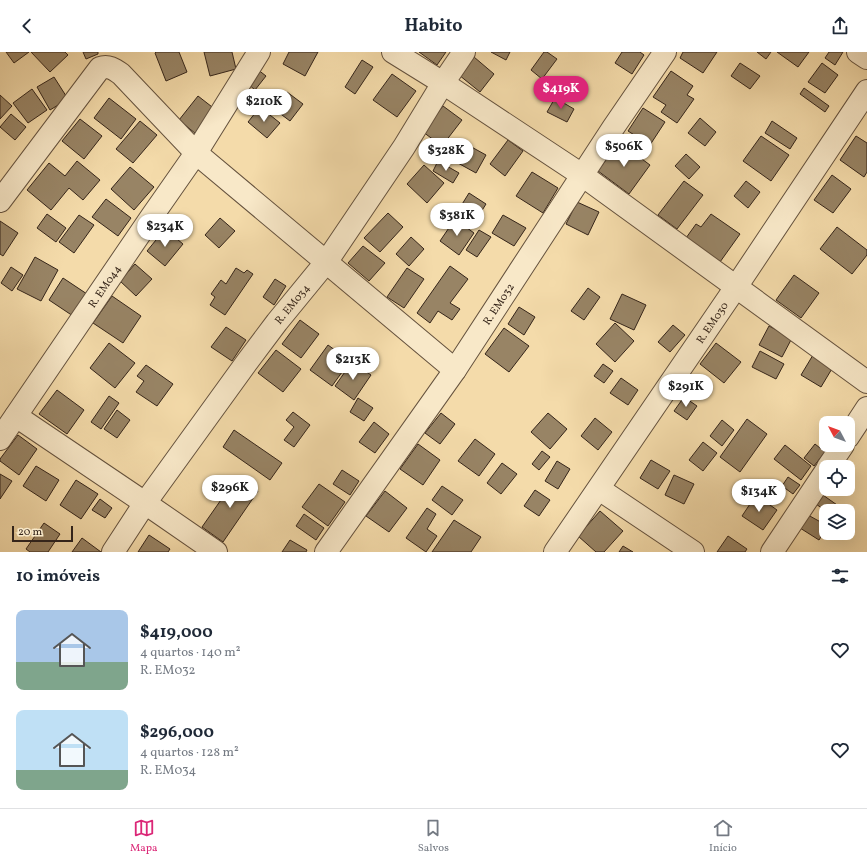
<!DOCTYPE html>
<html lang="pt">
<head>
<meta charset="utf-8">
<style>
	:root { --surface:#fff; --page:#f6f6f7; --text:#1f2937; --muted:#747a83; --line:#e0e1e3; --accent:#db2777 }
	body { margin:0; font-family:Vollkorn,serif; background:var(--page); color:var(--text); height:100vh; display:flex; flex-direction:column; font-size:15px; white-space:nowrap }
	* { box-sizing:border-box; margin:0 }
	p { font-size:13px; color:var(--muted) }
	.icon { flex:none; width:22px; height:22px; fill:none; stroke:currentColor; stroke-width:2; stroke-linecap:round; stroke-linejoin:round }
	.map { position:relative; height:500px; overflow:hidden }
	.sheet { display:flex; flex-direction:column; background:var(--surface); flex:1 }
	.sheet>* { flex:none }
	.needle { width:26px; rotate:311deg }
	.controls { position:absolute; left:819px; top:364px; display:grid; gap:8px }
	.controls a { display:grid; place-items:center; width:36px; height:36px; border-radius:8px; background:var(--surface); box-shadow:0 4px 16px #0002; font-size:20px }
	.scale { position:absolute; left:12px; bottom:10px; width:61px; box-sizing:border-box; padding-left:4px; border:2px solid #35251a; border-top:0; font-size:11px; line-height:14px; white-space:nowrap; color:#35251a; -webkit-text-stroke:3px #f8e8c8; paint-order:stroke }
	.price { position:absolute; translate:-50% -34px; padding:0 9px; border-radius:14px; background:#fff; color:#222; font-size:13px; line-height:26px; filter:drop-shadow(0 1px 2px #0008) }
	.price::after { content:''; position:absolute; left:50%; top:24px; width:12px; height:9px; margin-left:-6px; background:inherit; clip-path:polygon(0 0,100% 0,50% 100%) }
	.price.on { background:var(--accent); color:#fff }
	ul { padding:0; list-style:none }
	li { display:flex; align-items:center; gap:12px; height:100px; padding:0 16px }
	li span { display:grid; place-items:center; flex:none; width:112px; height:80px; border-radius:8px; color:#555 }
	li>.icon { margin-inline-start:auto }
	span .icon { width:48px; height:48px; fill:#fffc; stroke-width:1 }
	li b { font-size:17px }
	h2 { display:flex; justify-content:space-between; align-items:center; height:48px; padding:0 16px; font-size:17px }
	header { display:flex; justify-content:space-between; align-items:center; height:52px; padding:0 16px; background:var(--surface); font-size:18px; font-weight:700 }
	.tab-bar { display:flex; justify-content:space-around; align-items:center; height:56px; border-top:1px solid var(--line); background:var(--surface); font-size:11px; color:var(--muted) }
	.tab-bar a { display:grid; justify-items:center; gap:2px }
	.tab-bar .on { color:var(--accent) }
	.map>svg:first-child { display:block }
</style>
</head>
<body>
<header><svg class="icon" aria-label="back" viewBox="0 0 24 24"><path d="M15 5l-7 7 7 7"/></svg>Habito<svg class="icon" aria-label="share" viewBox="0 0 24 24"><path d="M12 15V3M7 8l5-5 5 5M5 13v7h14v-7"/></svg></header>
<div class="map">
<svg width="867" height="500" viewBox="0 0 867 500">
	<rect width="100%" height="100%" fill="#f4dbaa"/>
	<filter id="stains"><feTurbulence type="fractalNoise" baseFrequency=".005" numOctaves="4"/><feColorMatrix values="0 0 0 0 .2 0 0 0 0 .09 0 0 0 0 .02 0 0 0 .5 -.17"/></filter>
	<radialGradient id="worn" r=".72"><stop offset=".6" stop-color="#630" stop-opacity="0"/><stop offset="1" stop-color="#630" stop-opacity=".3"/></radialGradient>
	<path fill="#988465" stroke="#35251a" d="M6,0H29L14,11Z
		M31,0H65L68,3L50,20Z
		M83,0H98V2L86,7Z
		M156,0H179L187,20L166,29L155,1Z
		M204,0H232L236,17L210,24Z
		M289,0H318L305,24L283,12Z
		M419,0H446L437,13Z
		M491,0H510L506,8Z
		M544,0H547L557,7L542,27L531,18Z
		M622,0H640L644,3L632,22L615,11Z
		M683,0H717L703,21L680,6Z
		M757,0H771L766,7Z
		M777,0H809L798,15Z
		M829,0H843L835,13L825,6Z
		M474,5L494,22L480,40L459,23Z
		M362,8L373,15L355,42L345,35Z
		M740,11L760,24L750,37L731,24Z
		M822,11L838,23L825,41L808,30Z
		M257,17L266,24L255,38L247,31Z
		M671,19L693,34L687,43L694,47L677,71L661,60L666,53L653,45Z
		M392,22L416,39L397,65L373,48Z
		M54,25L68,47L50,58L37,35Z
		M804,36L829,54L825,60L800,42Z
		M32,37L47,58L28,71L13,51Z
		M287,40L303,52L290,69L274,57Z
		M0,43L12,54L0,67Z
		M198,44L216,58L196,82L179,68Z
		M109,46L136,67L121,87L94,66Z
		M555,46L574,57L567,70L547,60Z
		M443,54L462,68L442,94L423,80Z
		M260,55L280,71L267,86L248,70Z
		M643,56L665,70L650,93L628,79Z
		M11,62L26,75L15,88L0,75Z
		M700,66L716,80L705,94L688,81Z
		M80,67L102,84L84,107L62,89Z
		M140,69L157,83L133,111L116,97Z
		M772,69L797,86L790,97L765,81Z
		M761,84L789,103L771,129L743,109Z
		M856,84L867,91V120L864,125L840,108Z
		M457,87L486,103L476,121L447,105Z
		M508,88L523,99L505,124L490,112Z
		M619,90L650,113L629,142L598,119Z
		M686,102L700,115L689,127L675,114Z
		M77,109L100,128L83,148L69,136L51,158L27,138L49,111L65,124Z
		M438,109L459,121L453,131L433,119Z
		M424,113L444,131L427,151L407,132Z
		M130,115L154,135L134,158L111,137Z
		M532,120L558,136L543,161L516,144Z
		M832,123L851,137L833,161L814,148Z
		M684,129L703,143L677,177L658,163Z
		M746,129L760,140L748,156L734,144Z
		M469,141L486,152L473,173L456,162Z
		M106,147L131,166L118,184L92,165Z
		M577,150L599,160L588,183L566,172Z
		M388,161L403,175L380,200L364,186Z
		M47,162L66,176L56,190L37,176Z
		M711,162L740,182L720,210L686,186L696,172L701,175Z
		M79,163L94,173L74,201L59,190Z
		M503,163L526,176L514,194L492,181Z
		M220,166L235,179L219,196L205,183Z
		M455,167L474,181L459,203L440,189Z
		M0,169L18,181L3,204L0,202Z
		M837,175L867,198V203L852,222L820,197Z
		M165,177L183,192L165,214L147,199Z
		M479,178L491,185L477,205L466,198Z
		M411,185L424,197L409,214L396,202Z
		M363,194L385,211L369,229L348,211Z
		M35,205L58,218L41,249L17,237Z
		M135,212L152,227L136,244L120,229Z
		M450,214L468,227L450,251L460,257L452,268L438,259L430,271L417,261Z
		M11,215L23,223L12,239L1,231Z
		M236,216L244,221L247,218L253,222L225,263L210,253L215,245L211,242L221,228L226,232Z
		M407,216L424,227L404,256L387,245Z
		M794,223L819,241L801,266L776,248Z
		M63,226L87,242L73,264L49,248Z
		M275,227L286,234L274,253L263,245Z
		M588,236L600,245L584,268L571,259Z
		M622,242L646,253L634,278L610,267Z
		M112,244L141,264L123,291L93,271Z
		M519,255L535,265L524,283L508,272Z
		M300,268L319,282L301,306L282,292Z
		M615,271L634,289L615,310L596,292Z
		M673,273L685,283L670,300L658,290Z
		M769,274L792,286L782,305L759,293Z
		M226,275L246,288L232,309L211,295Z
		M504,276L529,294L509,320L485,302Z
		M109,291L135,311L115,336L90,316Z
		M716,291L741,310L724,331L700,312Z
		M328,293L350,309L332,334L310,318Z
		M276,298L301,317L283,340L258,321Z
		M760,299L784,312L776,327L752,315Z
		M813,303L833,315L821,335L801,323Z
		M352,310L371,323L354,348L335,334Z
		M603,312L613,319L604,331L594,324Z
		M146,313L173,332L157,354L136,340L144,329L137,324Z
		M621,326L638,338L628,353L610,341Z
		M690,328L701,334L695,344L685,337Z
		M57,338L84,358L67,382L39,362Z
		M109,344L119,351L101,377L91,370Z
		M684,345L697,354L687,368L674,359Z
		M358,346L373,356L364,369L350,360Z
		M117,358L130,368L117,386L104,377Z
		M293,360L310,373L294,395L284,388L294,375L286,368Z
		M441,361L455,372L440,392L425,381Z
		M548,361L567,377L550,397L531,380Z
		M595,366L612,380L598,398L581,384Z
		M747,367L767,382L740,420L720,405Z
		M722,368L734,378L722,394L710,384Z
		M374,370L389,382L375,401L359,390Z
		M234,378L282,411L270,428L223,395Z
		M18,383L37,397L19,423L0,409V407Z
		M475,387L495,402L479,424L458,409Z
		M703,390L717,401L703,419L689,408Z
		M418,392L440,408L423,433L400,417Z
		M815,392L825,400L814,414L804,406Z
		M785,393L811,414L801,428L774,407Z
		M542,399L550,405L539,418L532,412Z
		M651,408L670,419L658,437L640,426Z
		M557,409L570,417L558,437L545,429Z
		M502,411L517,422L501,442L487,431Z
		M36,414L59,428L46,449L23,434Z
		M342,418L359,429L350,443L333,432Z
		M0,422L12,429L0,447Z
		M674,423L694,432L684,452L665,443Z
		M237,425L258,439L223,490L202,475Z
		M788,425L800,433L793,442L782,434Z
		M76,428L98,442L81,467L60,453Z
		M319,432L345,450L328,474L302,455Z
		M442,434L463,448L452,463L432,448Z
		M535,438L550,448L539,464L524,454Z
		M385,439L407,456L389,480L366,464Z
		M820,441L840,455L838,459H826L813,450Z
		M756,443L777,458L763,478L742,464Z
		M100,447L112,456L105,466L92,458Z
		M427,456L436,462L427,477L437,484L426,500L406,486Z
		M600,459L623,479L604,500H596L578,484Z
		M304,462L324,476L316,488L296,474Z
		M808,463L826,473V477L819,488L800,476Z
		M454,468L481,485L471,500H432Z
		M44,471L60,482L48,500H30L26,497Z
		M149,483L170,497L168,500H138Z
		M728,484L747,497L745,500H717Z
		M82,486L101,500H72Z
		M290,488L307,498L306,500H282Z
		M623,494L633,500H619Z"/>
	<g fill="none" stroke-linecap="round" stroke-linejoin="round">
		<g stroke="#65523e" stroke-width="24">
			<g id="minor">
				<path d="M393,0L443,31L582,123L867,330"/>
				<path d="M858,0L867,6"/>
				<path d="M0,149L100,16C108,13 114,17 121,22L196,101L455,318"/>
				<path d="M16,364L145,451L216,500"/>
				<path d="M848,385L867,356"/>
				<path id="s1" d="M0,387L152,164L196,101L259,0"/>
				<path d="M828,415L843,393"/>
				<path d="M599,437L693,500"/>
				<path id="s2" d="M113,500L145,451L247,310L277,270L327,209L404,95L443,31L464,0"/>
				<path id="s3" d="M326,500L455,318L613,76L665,0"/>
				<path id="s4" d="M555,500L736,235L867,39"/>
				<path d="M772,500L826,419"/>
			</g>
		</g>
		<use href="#minor" stroke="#f8e8c8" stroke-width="22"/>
	</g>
	<g text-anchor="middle" stroke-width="3" stroke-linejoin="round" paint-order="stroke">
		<g font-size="11" fill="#35251a" stroke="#f8e8c8">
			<text dy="4" stroke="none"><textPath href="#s1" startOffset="185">R. EM044</textPath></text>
			<text dy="4" stroke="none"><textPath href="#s2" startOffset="306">R. EM034</textPath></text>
			<text dy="4" stroke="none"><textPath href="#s3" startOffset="302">R. EM032</textPath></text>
			<text dy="4" stroke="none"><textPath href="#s4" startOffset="278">R. EM030</textPath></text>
		</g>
	</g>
	<rect width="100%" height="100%" filter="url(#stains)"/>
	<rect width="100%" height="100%" fill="url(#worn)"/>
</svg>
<div class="controls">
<a><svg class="needle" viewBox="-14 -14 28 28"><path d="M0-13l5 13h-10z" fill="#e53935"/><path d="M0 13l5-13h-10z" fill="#747a83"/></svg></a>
<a><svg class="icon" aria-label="locate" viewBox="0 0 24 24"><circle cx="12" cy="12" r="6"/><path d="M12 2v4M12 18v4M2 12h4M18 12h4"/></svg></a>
<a><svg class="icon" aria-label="layers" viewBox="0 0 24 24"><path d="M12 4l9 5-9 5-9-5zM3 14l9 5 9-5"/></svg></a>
</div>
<div class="scale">20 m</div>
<b class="price on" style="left:561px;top:58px">$419K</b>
<b class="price" style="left:264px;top:71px">$210K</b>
<b class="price" style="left:624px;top:116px">$506K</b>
<b class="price" style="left:446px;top:120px">$328K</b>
<b class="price" style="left:457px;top:185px">$381K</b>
<b class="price" style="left:165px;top:196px">$234K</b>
<b class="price" style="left:353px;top:329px">$213K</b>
<b class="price" style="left:686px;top:356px">$291K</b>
<b class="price" style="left:230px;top:457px">$296K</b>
<b class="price" style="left:759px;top:461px">$134K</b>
</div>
<section class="sheet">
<h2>10 imóveis<svg class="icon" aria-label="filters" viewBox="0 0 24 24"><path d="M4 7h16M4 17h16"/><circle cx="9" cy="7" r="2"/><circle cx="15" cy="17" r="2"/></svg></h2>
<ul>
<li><span style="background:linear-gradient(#a9c7e8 65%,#7fa58c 0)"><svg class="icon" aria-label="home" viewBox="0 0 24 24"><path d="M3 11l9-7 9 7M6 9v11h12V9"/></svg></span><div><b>$419,000</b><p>4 quartos · 140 m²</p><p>R. EM032</p></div><svg class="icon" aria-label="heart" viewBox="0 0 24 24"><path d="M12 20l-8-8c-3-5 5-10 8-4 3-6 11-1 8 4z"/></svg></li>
<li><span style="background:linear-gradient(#bfe0f5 75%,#7fa58c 0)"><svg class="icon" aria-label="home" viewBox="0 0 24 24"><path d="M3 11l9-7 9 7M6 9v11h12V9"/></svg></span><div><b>$296,000</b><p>4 quartos · 128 m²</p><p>R. EM034</p></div><svg class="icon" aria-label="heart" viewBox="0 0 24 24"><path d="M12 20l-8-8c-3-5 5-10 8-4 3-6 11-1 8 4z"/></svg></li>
</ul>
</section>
<nav class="tab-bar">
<a class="on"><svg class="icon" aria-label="map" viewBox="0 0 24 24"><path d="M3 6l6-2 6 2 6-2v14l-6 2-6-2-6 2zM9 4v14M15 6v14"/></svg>Mapa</a>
<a><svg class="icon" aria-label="saved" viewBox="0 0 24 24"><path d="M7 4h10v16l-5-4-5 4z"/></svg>Salvos</a>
<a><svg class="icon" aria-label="home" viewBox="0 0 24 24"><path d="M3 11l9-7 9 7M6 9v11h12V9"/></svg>Início</a>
</nav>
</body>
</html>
